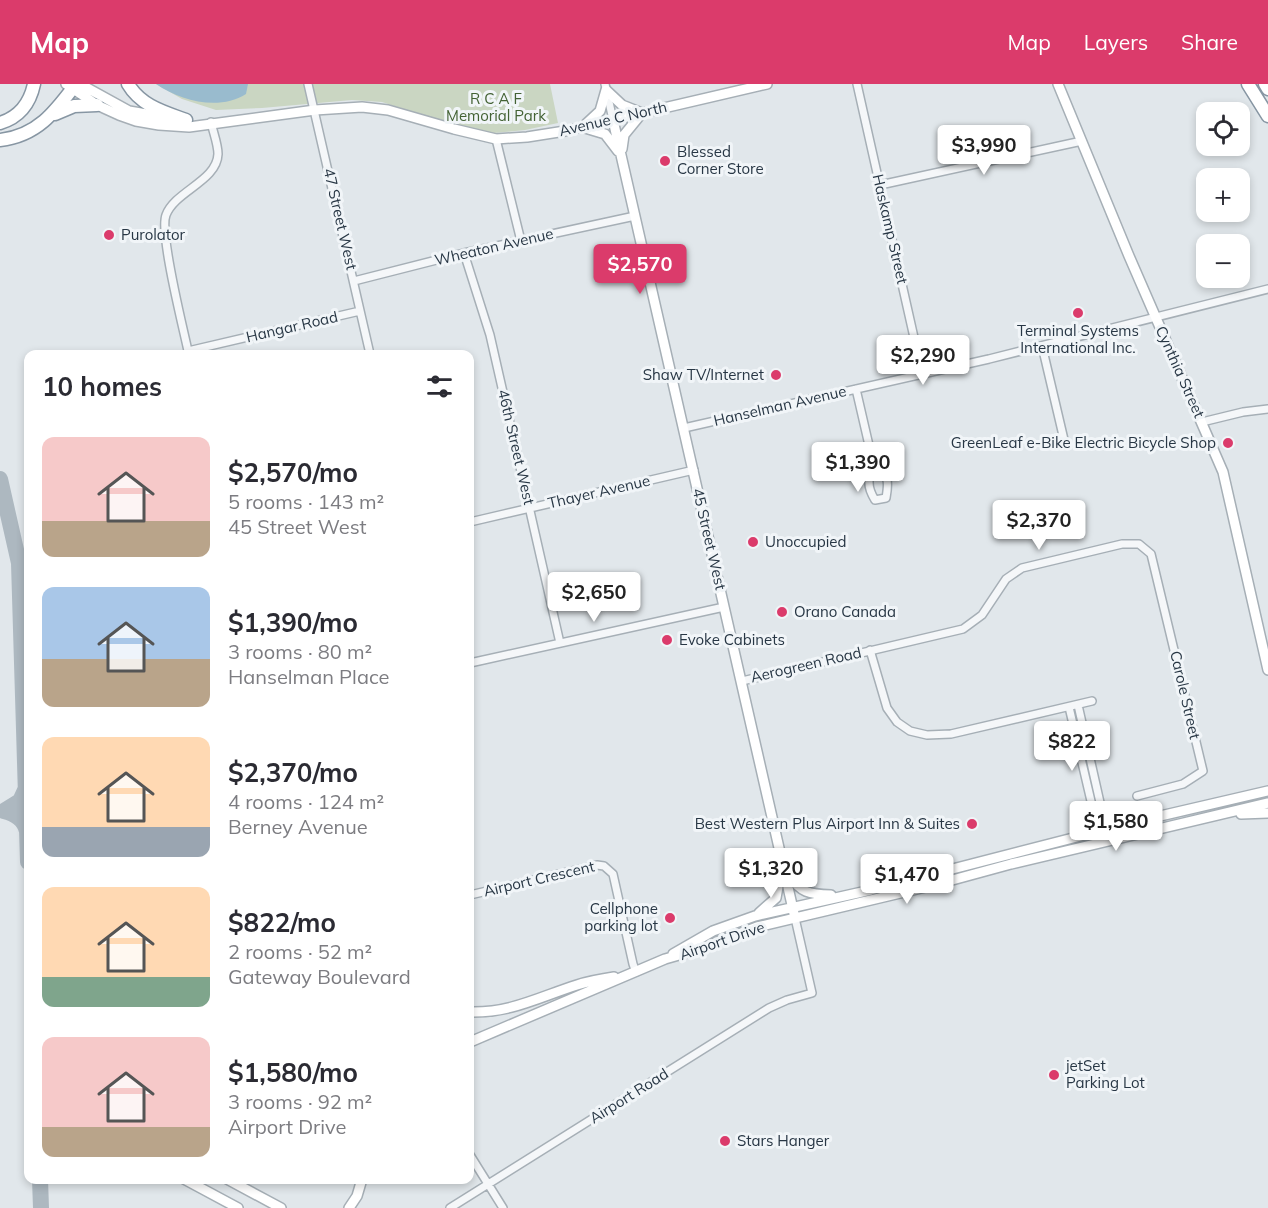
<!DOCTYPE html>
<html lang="en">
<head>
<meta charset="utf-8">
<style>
	:root { --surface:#fff; --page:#f7f7f7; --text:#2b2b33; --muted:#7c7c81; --accent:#db3b6b }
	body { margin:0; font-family:Mulish,sans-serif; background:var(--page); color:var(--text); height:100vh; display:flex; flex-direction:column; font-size:22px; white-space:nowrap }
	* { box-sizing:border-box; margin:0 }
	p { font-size:20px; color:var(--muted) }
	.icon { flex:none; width:33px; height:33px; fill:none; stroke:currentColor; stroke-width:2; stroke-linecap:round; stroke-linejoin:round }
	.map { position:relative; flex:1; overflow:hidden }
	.drawer { position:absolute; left:24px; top:266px; width:450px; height:834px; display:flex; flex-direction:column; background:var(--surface); border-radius:12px; box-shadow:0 3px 9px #0003 }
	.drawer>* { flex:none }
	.fabs { position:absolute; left:1196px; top:18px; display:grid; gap:12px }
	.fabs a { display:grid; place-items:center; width:54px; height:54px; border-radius:12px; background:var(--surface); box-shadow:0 3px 9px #0003; font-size:30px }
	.price { position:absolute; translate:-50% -51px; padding:0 14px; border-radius:6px; background:#fff; color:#222; font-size:20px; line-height:39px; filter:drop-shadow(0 2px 3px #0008) }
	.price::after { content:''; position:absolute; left:50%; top:36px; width:18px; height:14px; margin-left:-9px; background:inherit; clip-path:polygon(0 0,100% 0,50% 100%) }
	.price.selected { background:var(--accent); color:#fff }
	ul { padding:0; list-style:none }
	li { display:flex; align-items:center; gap:18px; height:150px; padding:0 18px }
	li span { display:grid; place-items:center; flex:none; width:168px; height:120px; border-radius:12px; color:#555 }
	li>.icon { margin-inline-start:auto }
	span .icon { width:72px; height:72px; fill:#fffc; stroke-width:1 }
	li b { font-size:26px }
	h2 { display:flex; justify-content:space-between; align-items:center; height:72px; padding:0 18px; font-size:26px }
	header { display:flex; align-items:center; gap:36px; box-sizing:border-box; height:84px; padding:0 30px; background:var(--accent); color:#fff }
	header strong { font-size:28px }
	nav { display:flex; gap:33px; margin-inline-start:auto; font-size:21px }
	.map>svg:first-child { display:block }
</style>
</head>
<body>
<header>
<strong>Map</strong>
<nav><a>Map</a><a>Layers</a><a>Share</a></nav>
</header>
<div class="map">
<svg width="1268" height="1124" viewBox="0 0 1268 1124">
	<rect width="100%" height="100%" fill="#e1e7eb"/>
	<path fill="#cad6c2" d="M156,0H550L558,39L525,46L494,49L463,44L382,18L352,16L262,24L216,26L182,15Z"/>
	<path fill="#99bbce" d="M156,0H248L246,10C219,27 181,17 156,0Z"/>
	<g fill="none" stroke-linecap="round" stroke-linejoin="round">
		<path stroke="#adb8c0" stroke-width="16" d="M0,395L19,479L28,778
			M26,704L20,717L4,727C15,730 24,735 27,747
			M40,1095L41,1124"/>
		<g stroke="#a6afb6" stroke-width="10">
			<path id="street" d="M308,0L370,270
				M605,0L613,36
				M857,0L922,289
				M496,55L521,157
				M880,101L1082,57
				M464,169L490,251L560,559
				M354,197L464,169L635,132
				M1042,262L1065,360
				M188,267C183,243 159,149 166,131C175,107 217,97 218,70C218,60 213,48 211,38
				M188,270V267L360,227
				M856,305L874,383C866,394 868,405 875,416L886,414C889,397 889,391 874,383
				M1202,338L1243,328L1268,325
				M684,344L989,275L1268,205
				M470,438L694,386
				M870,566L887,624L897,638L910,647L927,651L951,650L1092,617
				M470,579L724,523
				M742,597L963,545L982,531L1006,495L1022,484L1122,460H1139L1151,470L1203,687L1183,700L1137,712
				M1078,621L1106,745
				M1069,623L1098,747
				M470,811L597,781L604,782L613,790L633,880L636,888
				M470,1071L503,1124
				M450,1124L769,924L787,916L812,909L795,834"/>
		</g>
		<g stroke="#a6afb6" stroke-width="12">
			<path id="secondary" d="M66,0L97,21L119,31L136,37L159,41L189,43L315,26L362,23L388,26L454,45L496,55L527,53L565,47L767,0
				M80,0L129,27L176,35
				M1058,0L1129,172L1223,388L1268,586
				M613,36L795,834
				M586,40L600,27L606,6L622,21L642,29
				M585,44L605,50L618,67
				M622,65L624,51L642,29
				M1241,730L1268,729
				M787,790C802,809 808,810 831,811
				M759,829L776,814L781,786
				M673,870L713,847L755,832L871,806L1143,736L1268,707
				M470,928C511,929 539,913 577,901C589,897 601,895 614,893
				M470,958L665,875L700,865L757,843L934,801L1011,780L1268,719
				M184,1095L238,1124
				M227,1095L281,1124
				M349,1124L357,1112L362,1095"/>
		</g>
		<g stroke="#8796a3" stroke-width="15">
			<path id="highway" d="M128,0C141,22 164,28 186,36
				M1248,0L1268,32
				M1265,0L1268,5
				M55,30L74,22L97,21
				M0,39C20,33 30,19 34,0
				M0,56C37,52 55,28 76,0"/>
		</g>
		<use href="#street" stroke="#f5f7f9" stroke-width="7"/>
		<use href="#secondary" stroke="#fff" stroke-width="9"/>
		<use href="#highway" stroke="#fff" stroke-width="12"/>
	</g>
	<g fill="#db3b6b" stroke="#f1f5f8" stroke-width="2">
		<circle cx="665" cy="77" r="6"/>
		<circle cx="109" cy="151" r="6"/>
		<circle cx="1078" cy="229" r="6"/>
		<circle cx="776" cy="291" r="6"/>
		<circle cx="1228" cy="359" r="6"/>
		<circle cx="753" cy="458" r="6"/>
		<circle cx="782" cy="528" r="6"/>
		<circle cx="667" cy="556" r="6"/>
		<circle cx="972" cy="740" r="6"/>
		<circle cx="670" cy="834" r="6"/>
		<circle cx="1054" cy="991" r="6"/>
		<circle cx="725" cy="1057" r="6"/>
	</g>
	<g text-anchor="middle" stroke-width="6" stroke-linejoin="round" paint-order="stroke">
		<g font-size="15" fill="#436234" stroke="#f1f5f8">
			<text x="496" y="20">R C A F<tspan x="496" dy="17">Memorial Park</tspan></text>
		</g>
		<g font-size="15" fill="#283745" stroke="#f1f5f8">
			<text transform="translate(613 35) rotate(-13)" y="5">Avenue C North</text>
			<text transform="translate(340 135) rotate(77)" y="5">47 Street West</text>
			<text transform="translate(890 145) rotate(77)" y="5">Haskamp Street</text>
			<text transform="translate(494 163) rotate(-13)" y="5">Wheaton Avenue</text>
			<text transform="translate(292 243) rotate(-13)" y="5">Hangar Road</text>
			<text transform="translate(1180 288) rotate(66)" y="5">Cynthia Street</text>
			<text transform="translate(780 322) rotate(-13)" y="5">Hanselman Avenue</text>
			<text transform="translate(516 363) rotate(77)" y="5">46th Street West</text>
			<text transform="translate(599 408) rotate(-13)" y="5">Thayer Avenue</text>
			<text transform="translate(709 455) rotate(77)" y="5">45 Street West</text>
			<text transform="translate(806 581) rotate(-13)" y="5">Aerogreen Road</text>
			<text transform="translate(1185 611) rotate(77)" y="5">Carole Street</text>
			<text transform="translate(539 795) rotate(-13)" y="5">Airport Crescent</text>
			<text transform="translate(722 857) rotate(-19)" y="5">Airport Drive</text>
			<text transform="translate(629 1012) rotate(-32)" y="5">Airport Road</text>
		</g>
		<g font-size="15" fill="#283745" stroke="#f1f5f8" text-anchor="start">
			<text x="677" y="73">Blessed<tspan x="677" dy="17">Corner Store</tspan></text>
			<text x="121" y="156">Purolator</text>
			<text x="1078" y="252" text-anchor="middle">Terminal Systems<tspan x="1078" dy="17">International Inc.</tspan></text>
			<text x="764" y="296" text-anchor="end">Shaw TV/Internet</text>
			<text x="1216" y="364" text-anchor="end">GreenLeaf e-Bike Electric Bicycle Shop</text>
			<text x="765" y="463">Unoccupied</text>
			<text x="794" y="533">Orano Canada</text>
			<text x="679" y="561">Evoke Cabinets</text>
			<text x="960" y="745" text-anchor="end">Best Western Plus Airport Inn &amp; Suites</text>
			<text x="658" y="830" text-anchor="end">Cellphone<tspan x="658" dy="17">parking lot</tspan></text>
			<text x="1066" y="987">jetSet<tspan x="1066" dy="17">Parking Lot</tspan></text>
			<text x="737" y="1062">Stars Hanger</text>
		</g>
	</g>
</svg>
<div class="fabs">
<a><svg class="icon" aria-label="locate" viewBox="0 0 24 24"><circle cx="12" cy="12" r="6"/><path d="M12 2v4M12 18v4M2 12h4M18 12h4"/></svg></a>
<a>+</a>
<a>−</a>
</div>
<b class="price" style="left:984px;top:92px">$3,990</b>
<b class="price selected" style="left:640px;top:211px">$2,570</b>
<b class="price" style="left:923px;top:302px">$2,290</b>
<b class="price" style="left:858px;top:409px">$1,390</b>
<b class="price" style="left:1039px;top:467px">$2,370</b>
<b class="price" style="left:594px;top:539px">$2,650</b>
<b class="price" style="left:1072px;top:688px">$822</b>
<b class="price" style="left:1116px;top:768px">$1,580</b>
<b class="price" style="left:771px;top:815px">$1,320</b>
<b class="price" style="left:907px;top:821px">$1,470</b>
<section class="drawer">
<h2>10 homes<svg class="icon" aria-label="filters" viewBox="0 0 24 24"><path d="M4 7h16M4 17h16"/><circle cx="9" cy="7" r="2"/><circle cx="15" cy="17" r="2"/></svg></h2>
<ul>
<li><span style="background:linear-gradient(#f6c9c9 70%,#b9a48a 0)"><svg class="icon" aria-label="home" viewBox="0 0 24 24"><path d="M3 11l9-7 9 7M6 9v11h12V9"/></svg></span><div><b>$2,570/mo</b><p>5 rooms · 143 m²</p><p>45 Street West</p></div></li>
<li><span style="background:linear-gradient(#a9c7e8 60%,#b9a48a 0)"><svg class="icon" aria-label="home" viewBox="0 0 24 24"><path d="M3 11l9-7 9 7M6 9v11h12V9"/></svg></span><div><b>$1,390/mo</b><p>3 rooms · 80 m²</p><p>Hanselman Place</p></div></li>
<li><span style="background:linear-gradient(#ffd9b3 75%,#9aa5b1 0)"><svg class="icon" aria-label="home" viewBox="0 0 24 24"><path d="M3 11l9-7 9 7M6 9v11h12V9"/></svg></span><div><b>$2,370/mo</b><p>4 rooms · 124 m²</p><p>Berney Avenue</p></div></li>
<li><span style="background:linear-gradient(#ffd9b3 75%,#7fa58c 0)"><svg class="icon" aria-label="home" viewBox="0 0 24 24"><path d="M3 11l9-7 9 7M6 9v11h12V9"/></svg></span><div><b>$822/mo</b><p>2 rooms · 52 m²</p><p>Gateway Boulevard</p></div></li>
<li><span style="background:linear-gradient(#f6c9c9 75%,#b9a48a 0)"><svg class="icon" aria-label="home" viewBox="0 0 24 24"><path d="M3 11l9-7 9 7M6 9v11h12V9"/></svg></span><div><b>$1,580/mo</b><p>3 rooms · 92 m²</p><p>Airport Drive</p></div></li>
</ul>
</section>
</div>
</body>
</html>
